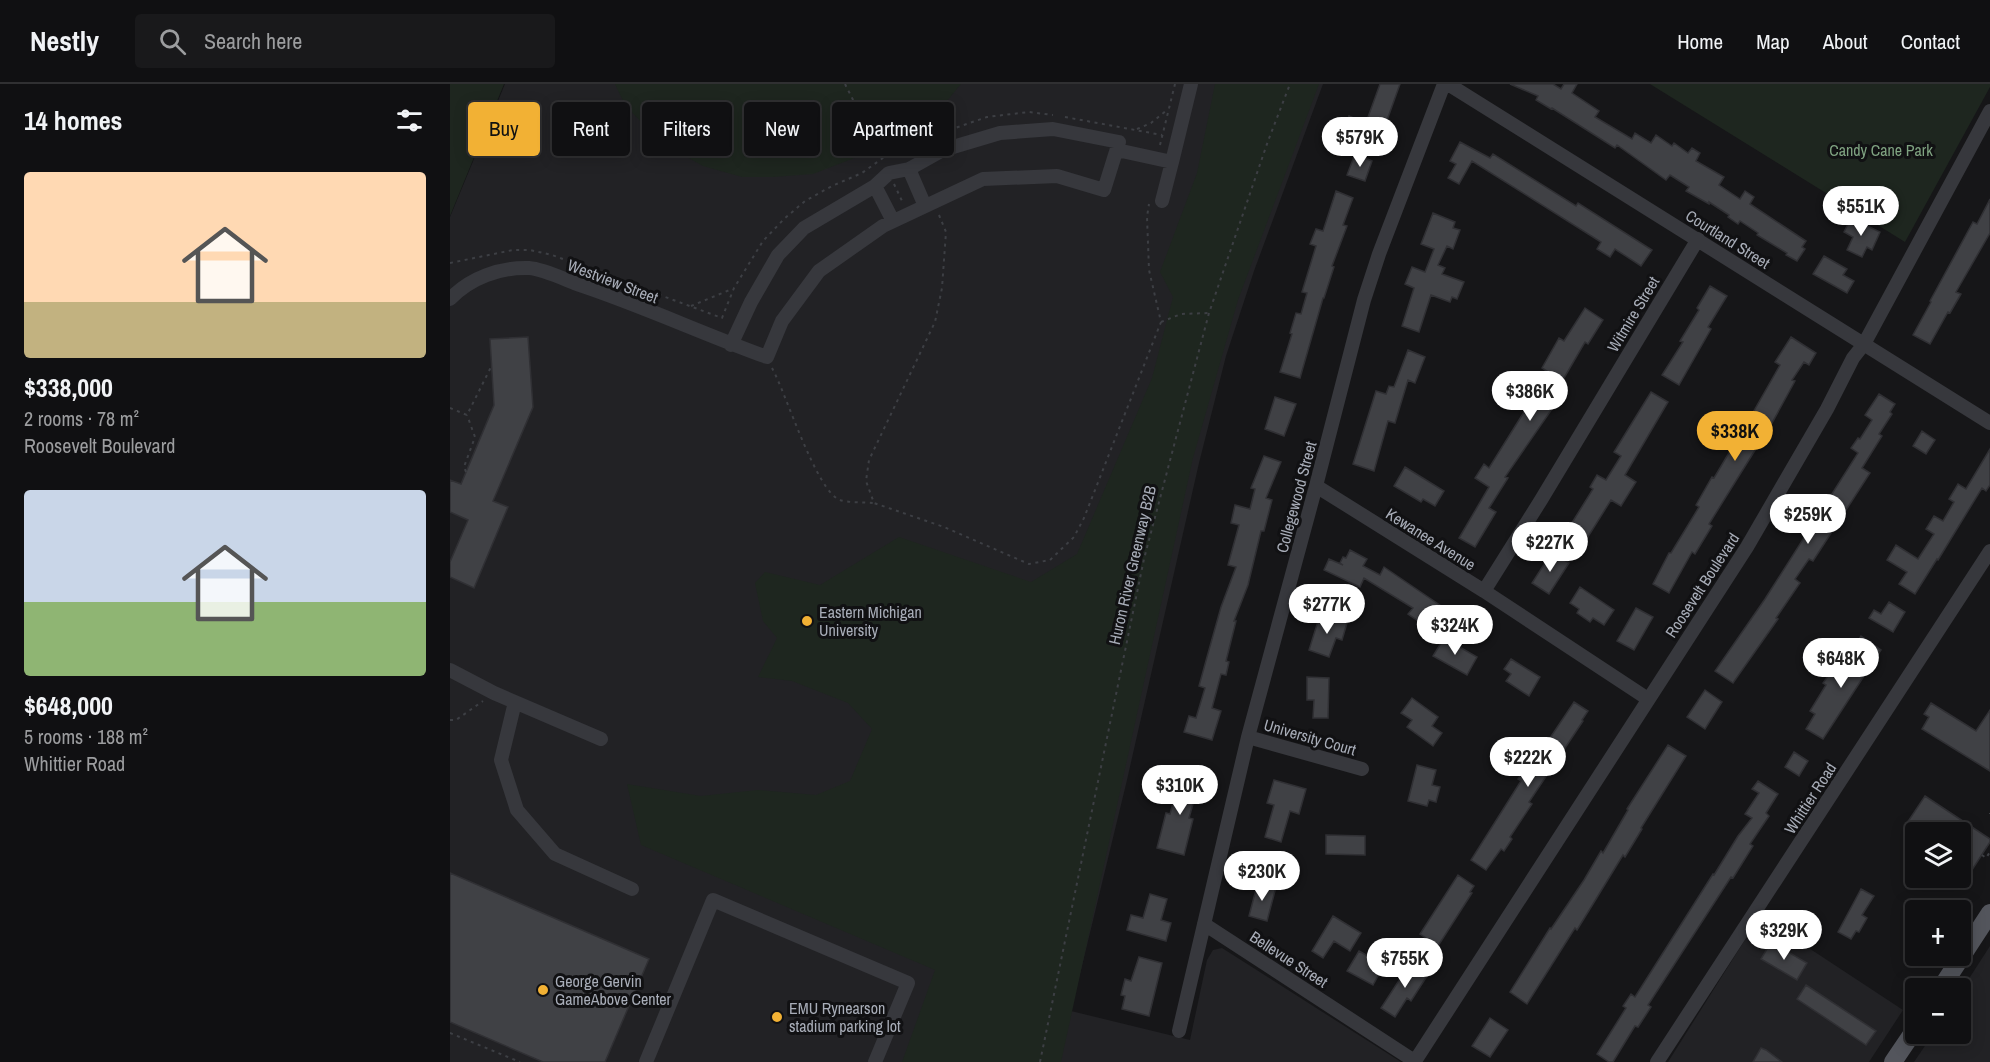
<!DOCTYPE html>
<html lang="en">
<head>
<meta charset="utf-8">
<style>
	:root { --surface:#101012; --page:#19191b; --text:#f1f3f6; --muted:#9c9d9f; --line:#303032; --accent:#f2b134 }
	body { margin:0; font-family:"Archivo Narrow",sans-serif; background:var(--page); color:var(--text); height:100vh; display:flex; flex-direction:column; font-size:22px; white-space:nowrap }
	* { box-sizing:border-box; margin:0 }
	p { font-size:20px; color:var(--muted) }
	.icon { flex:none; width:33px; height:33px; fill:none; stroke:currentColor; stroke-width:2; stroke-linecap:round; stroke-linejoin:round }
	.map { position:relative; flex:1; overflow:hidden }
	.drawer { display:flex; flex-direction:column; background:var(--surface); width:450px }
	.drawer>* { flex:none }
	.banner { position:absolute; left:18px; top:18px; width:570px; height:54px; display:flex; gap:12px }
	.tools { position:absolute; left:1455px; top:738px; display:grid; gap:12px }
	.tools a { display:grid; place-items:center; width:66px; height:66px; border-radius:6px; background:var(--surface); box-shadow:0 3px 15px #0003,0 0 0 2px var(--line); font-size:30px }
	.price { position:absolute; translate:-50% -51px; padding:0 14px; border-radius:21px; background:#fff; color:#222; font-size:20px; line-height:39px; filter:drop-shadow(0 2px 3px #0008) }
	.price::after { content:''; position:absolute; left:50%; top:36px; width:18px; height:14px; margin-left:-9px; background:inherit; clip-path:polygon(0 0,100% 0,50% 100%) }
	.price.active { background:var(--accent); color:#111 }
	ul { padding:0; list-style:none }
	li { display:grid; align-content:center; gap:12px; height:318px; padding:0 24px }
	li span { display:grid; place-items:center; height:186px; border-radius:6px; color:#555 }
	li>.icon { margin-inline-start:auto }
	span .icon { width:108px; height:108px; fill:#fffc; stroke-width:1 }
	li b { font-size:26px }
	h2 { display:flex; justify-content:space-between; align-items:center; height:72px; padding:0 24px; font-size:26px }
	.pill { padding:0 21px; border-radius:6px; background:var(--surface); box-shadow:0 3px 15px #0003,0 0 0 2px var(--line); font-size:21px; line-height:54px }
	.pill.active { background:var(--accent); color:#111 }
	header { display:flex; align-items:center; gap:36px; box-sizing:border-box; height:84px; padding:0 30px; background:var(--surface); border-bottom:2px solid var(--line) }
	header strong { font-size:28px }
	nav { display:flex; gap:33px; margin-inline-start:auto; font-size:21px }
	.search { width:420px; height:54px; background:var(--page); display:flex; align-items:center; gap:15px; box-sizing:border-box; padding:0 21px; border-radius:6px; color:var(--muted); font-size:22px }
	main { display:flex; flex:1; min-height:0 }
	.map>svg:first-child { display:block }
</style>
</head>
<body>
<header>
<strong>Nestly</strong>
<div class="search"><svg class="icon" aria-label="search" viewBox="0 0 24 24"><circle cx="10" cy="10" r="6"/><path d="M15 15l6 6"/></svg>Search here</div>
<nav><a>Home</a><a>Map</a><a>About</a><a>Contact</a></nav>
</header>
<main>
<section class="drawer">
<h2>14 homes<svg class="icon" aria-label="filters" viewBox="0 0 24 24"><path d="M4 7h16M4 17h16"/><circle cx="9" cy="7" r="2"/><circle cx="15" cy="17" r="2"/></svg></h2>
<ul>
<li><span style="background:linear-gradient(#ffd9b3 70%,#c2b280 0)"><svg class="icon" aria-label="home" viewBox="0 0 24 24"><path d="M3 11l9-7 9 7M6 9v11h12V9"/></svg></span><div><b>$338,000</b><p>2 rooms · 78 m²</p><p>Roosevelt Boulevard</p></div></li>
<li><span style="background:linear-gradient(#c9d6e8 60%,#8fb573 0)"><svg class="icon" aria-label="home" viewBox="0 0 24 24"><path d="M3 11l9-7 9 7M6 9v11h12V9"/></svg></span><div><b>$648,000</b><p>5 rooms · 188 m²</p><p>Whittier Road</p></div></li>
</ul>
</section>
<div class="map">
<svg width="1540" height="978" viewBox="0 0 1540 978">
	<rect width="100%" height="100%" fill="#161618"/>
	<path fill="#222225" d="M55,0H873L804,187L776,272L749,379L677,696L621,927L740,956L757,876L763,866L772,864L951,978H0V133Z
		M1310,832L1453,926L1419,978H1218Z
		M1540,862V978H1464L1483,950H1510L1511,907Z"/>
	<path fill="#1e261f" d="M0,0H54L0,132Z
		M165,0H511L486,30L412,71L363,90L323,93H292L253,82L210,58L175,21Z
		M765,0H869L788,216L743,374L611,978H452L485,886L191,761L177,700L251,712L308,706L366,711L400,697L422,645L398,619L342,597L308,593L327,554L313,537L305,499L315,488L370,501L449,453L581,498L627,470L702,294L723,213L710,188L747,89Z
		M1200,0H1540V3L1455,158Z"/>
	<path fill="#404145" stroke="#303034" stroke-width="1.5" d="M930,0H950L931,53L913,47Z
		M1060,0H1103L1111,5L1114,0H1127L1122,9L1149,27L1145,33L1182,55L1185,49L1201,59L1206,51L1222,62L1224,59L1238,69L1242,64L1250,69L1246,77L1274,93L1269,101L1290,115L1295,107L1304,113L1300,120L1356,157L1352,163L1355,165L1347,177L1336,171L1337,169L1307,151L1308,149L1290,137L1288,140L1278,133L1279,131L1259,118V120L1236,107L1239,103L1220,91L1216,96L1167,61L1165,64L1102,24L1101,25L1086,16L1088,12Z
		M899,32L913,38L907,54L893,49Z
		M1010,58L1040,74L1043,70L1126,122L1128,119L1202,166L1191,182L1165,165L1160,173L1147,165L1151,158L1022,77L1009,100L998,94L1006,80L1000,77Z
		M905,70L922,77L915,97L897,91Z
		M886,107L903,114L893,141L897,142L882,182L884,183L874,214H873L850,294L830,288L842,250L840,249L846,229L851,230L857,209L852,208L866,162L860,160L866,145L873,147Z
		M1540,115V149L1506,208L1511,210L1500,229L1498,228L1480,260L1463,251L1481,218L1480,217L1523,138L1527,140Z
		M983,129L1005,138L1003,144L1010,146L1003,165L997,162L988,181L995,184L992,190L1014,198L1007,215L1002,213L1000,218L981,211L969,248L952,242L964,204L955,200L962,183L975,188L984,165L971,160Z
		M1401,134L1430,148L1422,166L1417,163L1412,173L1397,166L1403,153L1394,148Z
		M1374,172L1397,185L1393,191L1404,197L1397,209L1363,190Z
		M1260,202L1277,212L1258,243L1261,245L1229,301L1212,291L1233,258L1230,257L1249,226L1247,224Z
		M1135,224L1153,236L1138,260L1135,258L1107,306L1113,309L1055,393L1058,394L1039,424L1046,428L1025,463L1009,454L1039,403L1025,394L1034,380L1039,384L1074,328L1075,329L1100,289L1092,284L1109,254L1114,257Z
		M78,253L83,323L43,417L58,423L24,504L0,493V478L18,436L0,428V396L11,400L44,321L40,255Z
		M1341,253L1366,269L1359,281L1354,278L1342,296L1345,297L1322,339L1259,440L1262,442L1245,470L1242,468L1219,509L1203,500L1219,469H1221L1249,423L1246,421L1262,393L1264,394L1286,357L1291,360L1302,342L1297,339L1330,281L1325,278Z
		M958,266L975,273L965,299L958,296L945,339L938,337L924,387L903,380L926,307L936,310L939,302L944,303Z
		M1201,308L1218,318L1175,391L1186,398L1171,422L1161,416L1136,456L1118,445L1143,405L1140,403L1147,391L1156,396L1171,372L1164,368Z
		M1429,310L1445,320L1440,328L1442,330L1429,350L1432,352L1412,384L1420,389L1363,477L1359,475L1345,495L1350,499L1326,534L1328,535L1283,599L1265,587L1315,515L1408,369L1401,364L1408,354L1410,355L1422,336L1415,331Z
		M825,313L846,320L834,352L815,345Z
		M1472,347L1485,356L1476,370L1463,362Z
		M1540,365V401L1536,407L1532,404L1488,476L1487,475L1465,510L1449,500L1457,488L1437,476L1446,461L1468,475L1484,450L1476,445L1484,432L1493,437L1504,418L1499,415L1508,400L1516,405Z
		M814,372L831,378L816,414L822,416L814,447H811L798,501L784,537H786L776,577L779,578L776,591L771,590L762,624L771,627L762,656L734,648L739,632L746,634L755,604L749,602L757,573L771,523L786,483L778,481L789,441L781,439L785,421L800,425L805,405L801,404Z
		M955,383L994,407L985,422L973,415L971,418L944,402Z
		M900,466L917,475L913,482L930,491L934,483L997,526L983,547L958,530L963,524L914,494L910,503L874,486L879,475L893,481L890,479L893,473L896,474Z
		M1102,468L1119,479L1099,510L1082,499Z
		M1130,503L1164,526L1154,541L1143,534L1140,538L1127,529L1129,525L1120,519Z
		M1439,518L1455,528L1443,548L1419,534L1424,526L1431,530Z
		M1186,524L1203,533L1184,566L1167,557Z
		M870,531L897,539L892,556L886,554L879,573L859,566Z
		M1411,552L1431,566L1373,655L1356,645L1365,630L1360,627L1376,601L1373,599L1383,585L1392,591L1397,585L1409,567L1404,563Z
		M994,554L1027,573L1017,591L983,572Z
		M1061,575L1090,593L1079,612L1056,597L1061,590L1054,585Z
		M857,593L879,594L878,634H863L864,616H857Z
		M1255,606L1272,618L1255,645L1237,633Z
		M962,614L988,633L982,642L992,649L983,662L957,643L962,636L951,629Z
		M1124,618L1138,627L1132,636L1133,637L1079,718L1082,720L1060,753L1062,755L1054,767L1051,765L1036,786L1021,776L1071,697L1068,695L1089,664L1092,666Z
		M1481,619L1526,647L1540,626V687L1472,645L1479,633L1474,630Z
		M1218,661L1236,672L1191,744L1192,745L1175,773L1173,771L1143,820L1127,846L1125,844L1077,920L1060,908L1100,844L1101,845L1134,796L1151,767L1153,769L1178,726L1177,725Z
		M1344,668L1358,677L1349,692L1335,683Z
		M967,681L986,686L982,701L990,703L986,718L979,716L977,722L958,717Z
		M732,687L751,692L739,734L743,735L734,771L707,764L716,729L720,730Z
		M824,696L856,705L849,730L840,727L831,758L815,753L824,721L817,719Z
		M1308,697L1328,710L1316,729L1319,732L1300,760L1303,762L1283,794L1281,793L1198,921L1201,923L1188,943L1185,942L1163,978H1159L1147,970L1176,924L1173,922L1181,910L1185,913L1263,790L1264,791L1288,752L1302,734L1295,730L1309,709L1302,705Z
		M1475,712L1540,755V758L1522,786L1510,778V748H1465L1455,742Z
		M876,751L915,752V771L876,770Z
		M0,789L199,875L155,978H93L0,938Z
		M1008,791L1024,802L1020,808L1022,809L988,862L970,850Z
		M808,798L826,803L817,837L799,832Z
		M1411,805L1424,812L1412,831L1417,834L1409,848L1406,847L1401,855L1388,848Z
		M700,810L717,815L711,836L721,839L716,857L677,846L681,831L693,834Z
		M883,832L911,849L900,867L884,857L873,874L862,867Z
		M1321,858L1357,879L1347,896L1311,875Z
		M909,867L934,881L923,901L897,887Z
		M689,873L712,879L699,932L672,925L675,912L671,911L675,895L681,897Z
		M961,878L979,889L961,917L957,914L945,933L931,924Z
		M1356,901L1426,947L1416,961L1347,915Z
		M1040,934L1058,946L1040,973L1022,962Z
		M1311,964L1316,966L1332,978H1303Z"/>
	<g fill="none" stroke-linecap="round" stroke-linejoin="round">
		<path stroke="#3d3f44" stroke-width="2" stroke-dasharray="3 4.5" stroke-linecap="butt" d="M395,0L432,73
			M615,33L712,51
			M687,45L701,39L717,26
			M710,61L725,0
			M444,100L453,119
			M489,131L496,148L492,204L485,238L419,376L416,397L424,419L494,443L579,480L600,476L624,453L634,434L711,238L699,186L697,133L699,120
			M0,179L63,166H80L102,171L272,234L284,204L313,157L334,135L355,117L382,102L412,89L433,74L508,43L537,33L579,28L603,31
			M241,222L282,205
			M711,238L731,230L758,229
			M322,284C336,309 366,407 390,416C399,419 413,418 423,419
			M0,324L17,331L42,281
			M16,388L14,383L25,353L17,331
			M0,636H6L33,617
			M1540,729V730
			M1532,771L1536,774L1540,768
			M0,949L70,978
			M590,978L694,475L759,229L818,57L840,0"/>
		<path stroke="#37383d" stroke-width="14" d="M998,0L1540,339
			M667,66L722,78L741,0
			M459,85L475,122
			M425,102L443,137
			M712,117L722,78
			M0,215C20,194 50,183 79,184C93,185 114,195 127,200C191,221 253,250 317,273L332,237L369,187L433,142L533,95L607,92L654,106L669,58L603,45L550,49L493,66L459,85L439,89L425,102L354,144L328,171L301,218L281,261
			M866,402L1034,507L1198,615
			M1034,507L1091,416L1248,155
			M0,586L44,609L151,655
			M65,618L51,676L67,726L105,770L182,805
			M798,653L912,685
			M754,840L966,978
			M729,947L798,653L866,402L914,216L929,170L994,0
			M965,977L1297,463L1377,325L1403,274L1414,260L1540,27
			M196,978L263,816L458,899L425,978
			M1207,978L1540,467"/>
		<path stroke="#53555c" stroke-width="18" d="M1491,904L1540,829
			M1443,978L1466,944"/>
	</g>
	<g fill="#f2b134" stroke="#111113" stroke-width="2">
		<circle cx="357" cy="537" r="6"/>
		<circle cx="93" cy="906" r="6"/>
		<circle cx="327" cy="933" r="6"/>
	</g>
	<g text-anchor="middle" stroke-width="6" stroke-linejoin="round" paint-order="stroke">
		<g font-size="16" fill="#7fa381" stroke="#111113">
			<text x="1431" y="72">Candy Cane Park</text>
		</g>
		<g font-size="16" fill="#a8adb8" stroke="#111113">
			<text transform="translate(1278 155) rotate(32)" y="6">Courtland Street</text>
			<text transform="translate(163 197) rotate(21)" y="6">Westview Street</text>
			<text transform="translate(1183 230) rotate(-59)" y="6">Witmire Street</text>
			<text transform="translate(846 413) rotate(-75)" y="6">Collegewood Street</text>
			<text transform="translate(981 455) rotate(32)" y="6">Kewanee Avenue</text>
			<text transform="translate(682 481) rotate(-77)" y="6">Huron River Greenway B2B</text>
			<text transform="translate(1252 501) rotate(-57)" y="6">Roosevelt Boulevard</text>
			<text transform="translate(860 653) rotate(16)" y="6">University Court</text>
			<text transform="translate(1360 714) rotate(-57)" y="6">Whittier Road</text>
			<text transform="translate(839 875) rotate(33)" y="6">Bellevue Street</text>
		</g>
		<g font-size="16" fill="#a8adb8" stroke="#111113" text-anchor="start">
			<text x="369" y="534">Eastern Michigan<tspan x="369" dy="18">University</tspan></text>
			<text x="105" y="903">George Gervin<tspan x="105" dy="18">GameAbove Center</tspan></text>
			<text x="339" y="930">EMU Rynearson<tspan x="339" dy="18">stadium parking lot</tspan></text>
		</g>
	</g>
</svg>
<div class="tools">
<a><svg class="icon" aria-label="layers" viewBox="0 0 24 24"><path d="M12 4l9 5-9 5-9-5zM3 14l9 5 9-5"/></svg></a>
<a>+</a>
<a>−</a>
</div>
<b class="price" style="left:910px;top:84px">$579K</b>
<b class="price" style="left:1411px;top:153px">$551K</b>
<b class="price" style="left:1080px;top:338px">$386K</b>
<b class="price active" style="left:1285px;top:378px">$338K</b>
<b class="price" style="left:1358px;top:461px">$259K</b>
<b class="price" style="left:1100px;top:489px">$227K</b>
<b class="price" style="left:877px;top:551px">$277K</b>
<b class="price" style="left:1005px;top:572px">$324K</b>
<b class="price" style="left:1391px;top:605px">$648K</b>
<b class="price" style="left:1078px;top:704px">$222K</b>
<b class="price" style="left:730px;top:732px">$310K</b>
<b class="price" style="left:812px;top:818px">$230K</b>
<b class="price" style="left:1334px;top:877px">$329K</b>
<b class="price" style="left:955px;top:905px">$755K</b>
<div class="banner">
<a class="pill active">Buy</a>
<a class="pill">Rent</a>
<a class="pill">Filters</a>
<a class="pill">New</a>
<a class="pill">Apartment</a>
</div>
</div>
</main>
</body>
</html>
